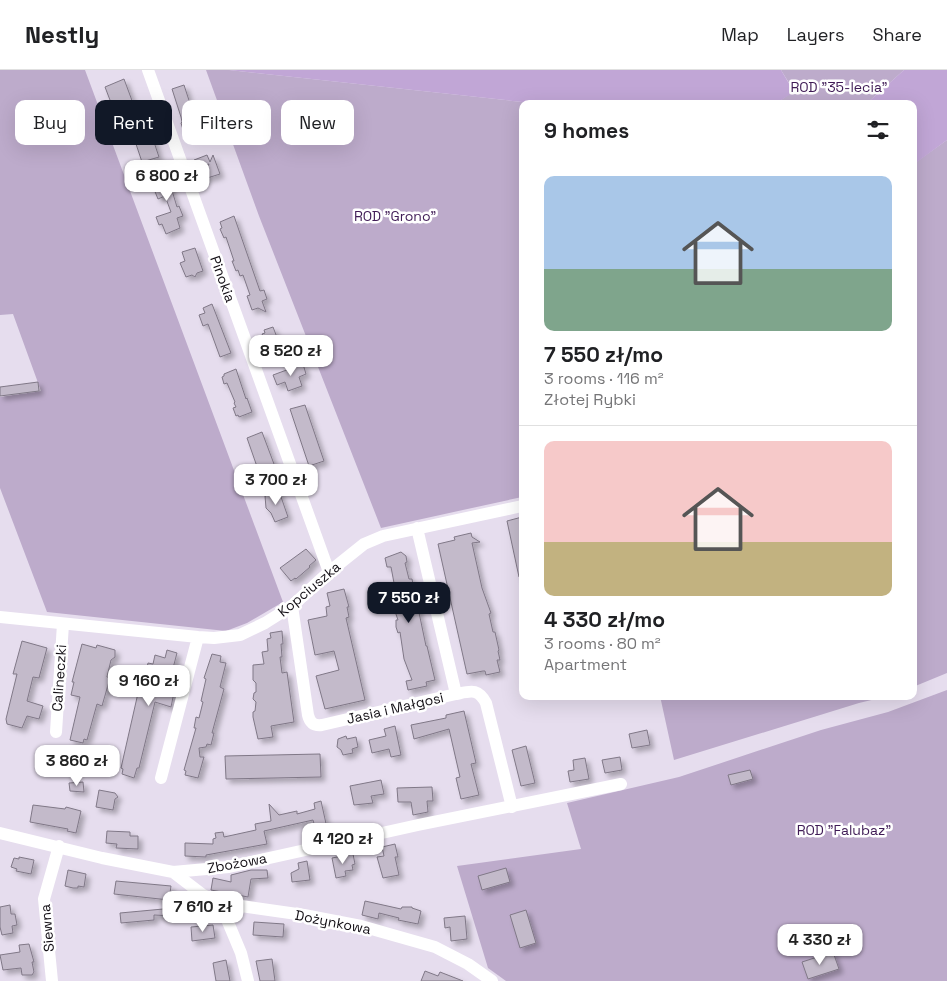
<!DOCTYPE html>
<html lang="en">
<head>
<meta charset="utf-8">
<style>
	:root { --surface:#fff; --page:#f2f2f2; --text:#202124; --muted:#757577; --line:#e0e0e0; --accent:#111827 }
	body { margin:0; font-family:"Space Grotesk",sans-serif; background:var(--page); color:var(--text); height:100vh; display:flex; flex-direction:column; font-size:19px; white-space:nowrap }
	* { box-sizing:border-box; margin:0 }
	p { font-size:16px; color:var(--muted) }
	.icon { flex:none; width:28px; height:28px; fill:none; stroke:currentColor; stroke-width:2; stroke-linecap:round; stroke-linejoin:round }
	.map { position:relative; flex:1; overflow:hidden }
	.side { position:absolute; left:519px; top:30px; width:398px; height:600px; display:flex; flex-direction:column; background:var(--surface); border-radius:10px; box-shadow:0 5px 20px #0002 }
	.side>* { flex:none }
	.top-card { position:absolute; left:15px; top:30px; width:429px; height:45px; display:flex; gap:10px }
	.price { position:absolute; translate:-50% -42px; padding:0 11px; border-radius:10px; background:#fff; color:#222; font-size:16px; line-height:32px; filter:drop-shadow(0 1px 2px #0008) }
	.price::after { content:''; position:absolute; left:50%; top:30px; width:15px; height:11px; margin-left:-8px; background:inherit; clip-path:polygon(0 0,100% 0,50% 100%) }
	.price.selected { background:var(--accent); color:#fff }
	ul { padding:0; list-style:none }
	li { display:grid; align-content:center; gap:10px; height:265px; padding:0 25px }
	li+li { border-top:1px solid var(--line) }
	li span { display:grid; place-items:center; height:155px; border-radius:10px; color:#555 }
	li>.icon { margin-inline-start:auto }
	span .icon { width:90px; height:90px; fill:#fffc; stroke-width:1 }
	li b { font-size:21px }
	h2 { display:flex; justify-content:space-between; align-items:center; height:60px; padding:0 25px; font-size:21px }
	.tag { padding:0 18px; border-radius:10px; background:var(--surface); box-shadow:0 5px 20px #0002; font-size:18px; line-height:45px }
	.tag.selected { background:var(--accent); color:#fff }
	header { display:flex; align-items:center; gap:30px; box-sizing:border-box; height:70px; padding:0 25px; background:var(--surface); border-bottom:1px solid var(--line) }
	header strong { font-size:24px }
	nav { display:flex; gap:28px; margin-inline-start:auto; font-size:18px }
	.map>svg:first-child { display:block }
</style>
</head>
<body>
<header>
<strong>Nestly</strong>
<nav><a>Map</a><a>Layers</a><a>Share</a></nav>
</header>
<div class="map">
<svg width="947" height="911" viewBox="0 0 947 911">
	<defs>
		<filter id="shadow"><feDropShadow dx="4" dy="4" stdDeviation="2.5" flood-color="#0004"/></filter>
	</defs>
	<rect width="100%" height="100%" fill="#e6ddee"/>
	<path fill="#bdabcb" d="M0,0H85L283,532L247,553L226,561L47,542L0,418V327L41,321L13,244L0,245Z
		M206,0H229L541,34H522V427L381,458L259,146Z
		M781,0H904L866,34H775L794,21Z
		M947,70V603L913,617L912,95Z
		M947,620V911H506L488,898L457,796L581,779L567,733L679,707L821,660L888,642Z
		M660,626H888L859,633L674,690Z"/>
	<path fill="#c1a6d6" d="M229,0H781L794,22L775,34H541Z
		M904,0H947V70L913,95L912,34H866Z"/>
	<path fill="#c3baca" stroke="#807887" filter="url(#shadow)" d="M124,9L137,44L118,51L105,17Z
		M184,15L198,58L184,63L181,53L182,52L181,47L172,19Z
		M151,63L159,87L142,92L134,68Z
		M207,85L210,92L213,85L220,104L201,110L209,94L197,98L194,90Z
		M164,101L165,105L167,104L177,137L179,136L183,146L177,148L180,158L166,164L162,154L159,155L156,147L171,142L165,126L158,129L149,107Z
		M234,146L260,221L264,220L267,229L262,231L266,242L258,238L252,240L247,226L250,225L243,205L240,206L238,200L236,201L232,191H234L226,167L224,168L220,159L222,158L220,152Z
		M195,178L203,201L197,203L195,207L192,205L186,207L180,193L185,191L182,182Z
		M212,234L231,283L220,287L208,254L203,256L199,245L205,243L203,238Z
		M273,257L280,275L270,279L268,274L262,271L264,268L262,264L265,263L264,260Z
		M303,294L306,304L299,307L302,316L288,321L285,312L277,315L273,305Z
		M236,299L246,329L247,328L252,342L239,347L238,345L236,346L233,338L236,337L234,333L235,332L227,313L224,314L222,307L224,306V304Z
		M38,312L39,321L0,326V317Z
		M305,335L324,391L309,396L290,339Z
		M262,362L277,402L261,408L247,368Z
		M279,421L288,447L275,452L271,443L266,438L265,426Z
		M522,447V507H519L507,451Z
		M471,463L472,467L480,472L472,473L482,518L491,543L489,544L493,562H495L499,580L498,581L500,590H497L500,602L486,605L485,601H483L467,604L438,474L455,470L454,467Z
		M306,479L316,490L309,496L310,497L296,509L295,508L291,511L280,498Z
		M401,482L406,486L407,492L405,493L409,509H412L426,576H427L435,610L426,612L427,616L408,620L406,611L412,610L404,589L400,562L398,563L396,557V550H398L391,530L392,526L388,514L394,513L391,497H387L385,488Z
		M344,519L349,537H347L349,547L346,548L365,630L325,639L316,606L339,600L334,581L315,585L308,550L327,546L326,537L330,536L327,523Z
		M282,561L283,574H281L282,587H280L282,603L287,602L294,652L271,656L273,667L258,669L253,647V642L255,641L256,632L253,629L254,623L256,622V613L253,610V595L264,594L262,582L268,581L267,569L271,568L270,563Z
		M22,571L47,578L39,608L33,607L27,631L43,636L39,649L27,646L22,658L7,654L6,649L17,604H13Z
		M82,574L96,578L97,575L115,580V587L111,590L107,607L110,608L102,636L97,634L87,670L84,669L83,673L70,670L80,627L71,625L74,612H72Z
		M167,580L177,583L172,602L178,603L171,637L155,632L139,698H137L134,708L122,704L123,699L121,698L143,601L146,602L148,593L153,594L155,585L165,588Z
		M212,584L221,586L220,592L226,593L220,617L224,619L212,663H214L211,675L207,674L206,677L199,678L200,687H204L198,708L185,705L186,701L184,700L196,658H194L196,647L199,648L203,632L201,631L206,609L204,608Z
		M464,641L476,693L471,694L479,725L461,729L456,708L460,707L449,659L414,669L411,655L446,648V645Z
		M395,656L401,685L391,687L389,679L372,683L369,670L386,666L384,659Z
		M647,660L650,675L632,678L629,664Z
		M346,666L347,669L356,667L358,677L352,679L353,683L343,685L341,680L337,677L338,669Z
		M526,676L535,713L521,716L512,680Z
		M320,684L321,707L226,709L225,686Z
		M620,687L622,700L605,703L602,690Z
		M585,688L589,709L570,712L568,701L574,700L573,690Z
		M750,700L753,709L731,715L728,705Z
		M381,710L384,724L371,726L373,733L354,735L350,716Z
		M83,712L84,722L70,721L69,713Z
		M432,717L433,731H427L428,742L413,745L411,732H398L397,718Z
		M99,720L115,723L118,727L115,729L113,740L96,737Z
		M321,731L327,758L316,761L313,750L264,761L267,774L206,785V787L185,786V773L213,774V769L216,768L215,763L223,762L224,767L256,760L255,754L271,751L269,734L279,745L297,741V744L315,739L314,733Z
		M33,735L65,739L66,737L81,741L76,763L67,761L68,759L30,752Z
		M107,761L130,762V766H138V779L116,778L117,774L106,773Z
		M395,774L398,787H395L399,805L383,808L377,787L384,786L382,777Z
		M353,784L355,794L352,795L353,800L345,801L346,806L336,808L332,788Z
		M19,787L34,790L31,804L16,801L17,799L11,797L14,788L19,789Z
		M307,791L310,810L292,812L291,803L299,799L298,793Z
		M506,798L510,812L482,820L478,806Z
		M68,800L86,804L84,817L78,816V818H73L65,816Z
		M251,800H267L268,808L251,809L248,827L211,820L213,808L231,812V805Z
		M116,811L171,816L169,830L114,824Z
		M365,831L401,839L402,837H412V838L421,841L418,854L398,850L399,848L379,843L378,849L362,845Z
		M10,835L11,844H15L17,855L12,856L13,863L2,865L0,857V837Z
		M174,838L173,846L154,845V850L121,853L120,843Z
		M526,840L536,873L520,878L510,845Z
		M465,846L467,869L451,871L450,857L445,858L444,848Z
		M254,852L284,854L283,867L253,865Z
		M213,855L215,868L192,871L191,857Z
		M29,874L34,892H32L34,902L32,905H22L21,898L3,900L0,885L20,882L19,875Z
		M833,882L839,899L808,909L802,892Z
		M272,889L275,911H260L256,891Z
		M226,890L230,911H216L213,893Z
		M425,901L438,906L440,902L463,911H421Z"/>
	<g fill="none" stroke-linecap="round" stroke-linejoin="round">
		<path stroke="#fff" stroke-width="12" d="M148,0L329,502
			M417,458L456,624
			M292,536L308,645C310,653 314,656 322,655L456,624C471,621 478,618 486,633L512,737
			M0,547L198,567L214,568L240,565L265,553L292,536L329,502L364,474L383,466L522,436
			M56,662L63,554
			M161,708L198,567
			M0,763L102,788L173,802L229,797L418,755L621,714
			M173,802L203,825L220,833L304,845L361,856L435,877L468,894L492,911
			M220,833L241,883L248,911
			M52,911L44,829L59,776"/>
	</g>
	<g text-anchor="middle" stroke-width="5" stroke-linejoin="round" paint-order="stroke">
		<g font-size="14" fill="#3f1b55" stroke="#fff">
			<text x="839" y="22">ROD "35-lecia"</text>
			<text x="395" y="151">ROD "Grono"</text>
			<text x="844" y="765">ROD "Falubaz"</text>
		</g>
		<g font-size="14" fill="#130f15" stroke="#fff">
			<text transform="translate(223 209) rotate(70)" y="5">Pinokia</text>
			<text transform="translate(309 519) rotate(-40)" y="5">Kopciuszka</text>
			<text transform="translate(59 608) rotate(-86)" y="5">Calineczki</text>
			<text transform="translate(395 638) rotate(-13)" y="5">Jasia i Małgosi</text>
			<text transform="translate(237 793) rotate(-10)" y="5">Zbożowa</text>
			<text transform="translate(333 852) rotate(11)" y="5">Dożynkowa</text>
			<text transform="translate(47 858) rotate(-95)" y="5">Siewna</text>
		</g>
	</g>
</svg>
<b class="price" style="left:167px;top:132px">6 800 zł</b>
<b class="price" style="left:291px;top:307px">8 520 zł</b>
<b class="price" style="left:276px;top:436px">3 700 zł</b>
<b class="price selected" style="left:409px;top:554px">7 550 zł</b>
<b class="price" style="left:149px;top:637px">9 160 zł</b>
<b class="price" style="left:77px;top:717px">3 860 zł</b>
<b class="price" style="left:343px;top:795px">4 120 zł</b>
<b class="price" style="left:203px;top:863px">7 610 zł</b>
<b class="price" style="left:820px;top:896px">4 330 zł</b>
<div class="top-card">
<a class="tag">Buy</a>
<a class="tag selected">Rent</a>
<a class="tag">Filters</a>
<a class="tag">New</a>
</div>
<section class="side">
<h2>9 homes<svg class="icon" aria-label="filters" viewBox="0 0 24 24"><path d="M4 7h16M4 17h16"/><circle cx="9" cy="7" r="2"/><circle cx="15" cy="17" r="2"/></svg></h2>
<ul>
<li><span style="background:linear-gradient(#a9c7e8 60%,#7fa58c 0)"><svg class="icon" aria-label="home" viewBox="0 0 24 24"><path d="M3 11l9-7 9 7M6 9v11h12V9"/></svg></span><div><b>7 550 zł/mo</b><p>3 rooms · 116 m²</p><p>Złotej Rybki</p></div></li>
<li><span style="background:linear-gradient(#f6c9c9 65%,#c2b280 0)"><svg class="icon" aria-label="home" viewBox="0 0 24 24"><path d="M3 11l9-7 9 7M6 9v11h12V9"/></svg></span><div><b>4 330 zł/mo</b><p>3 rooms · 80 m²</p><p>Apartment</p></div></li>
</ul>
</section>
</div>
</body>
</html>
